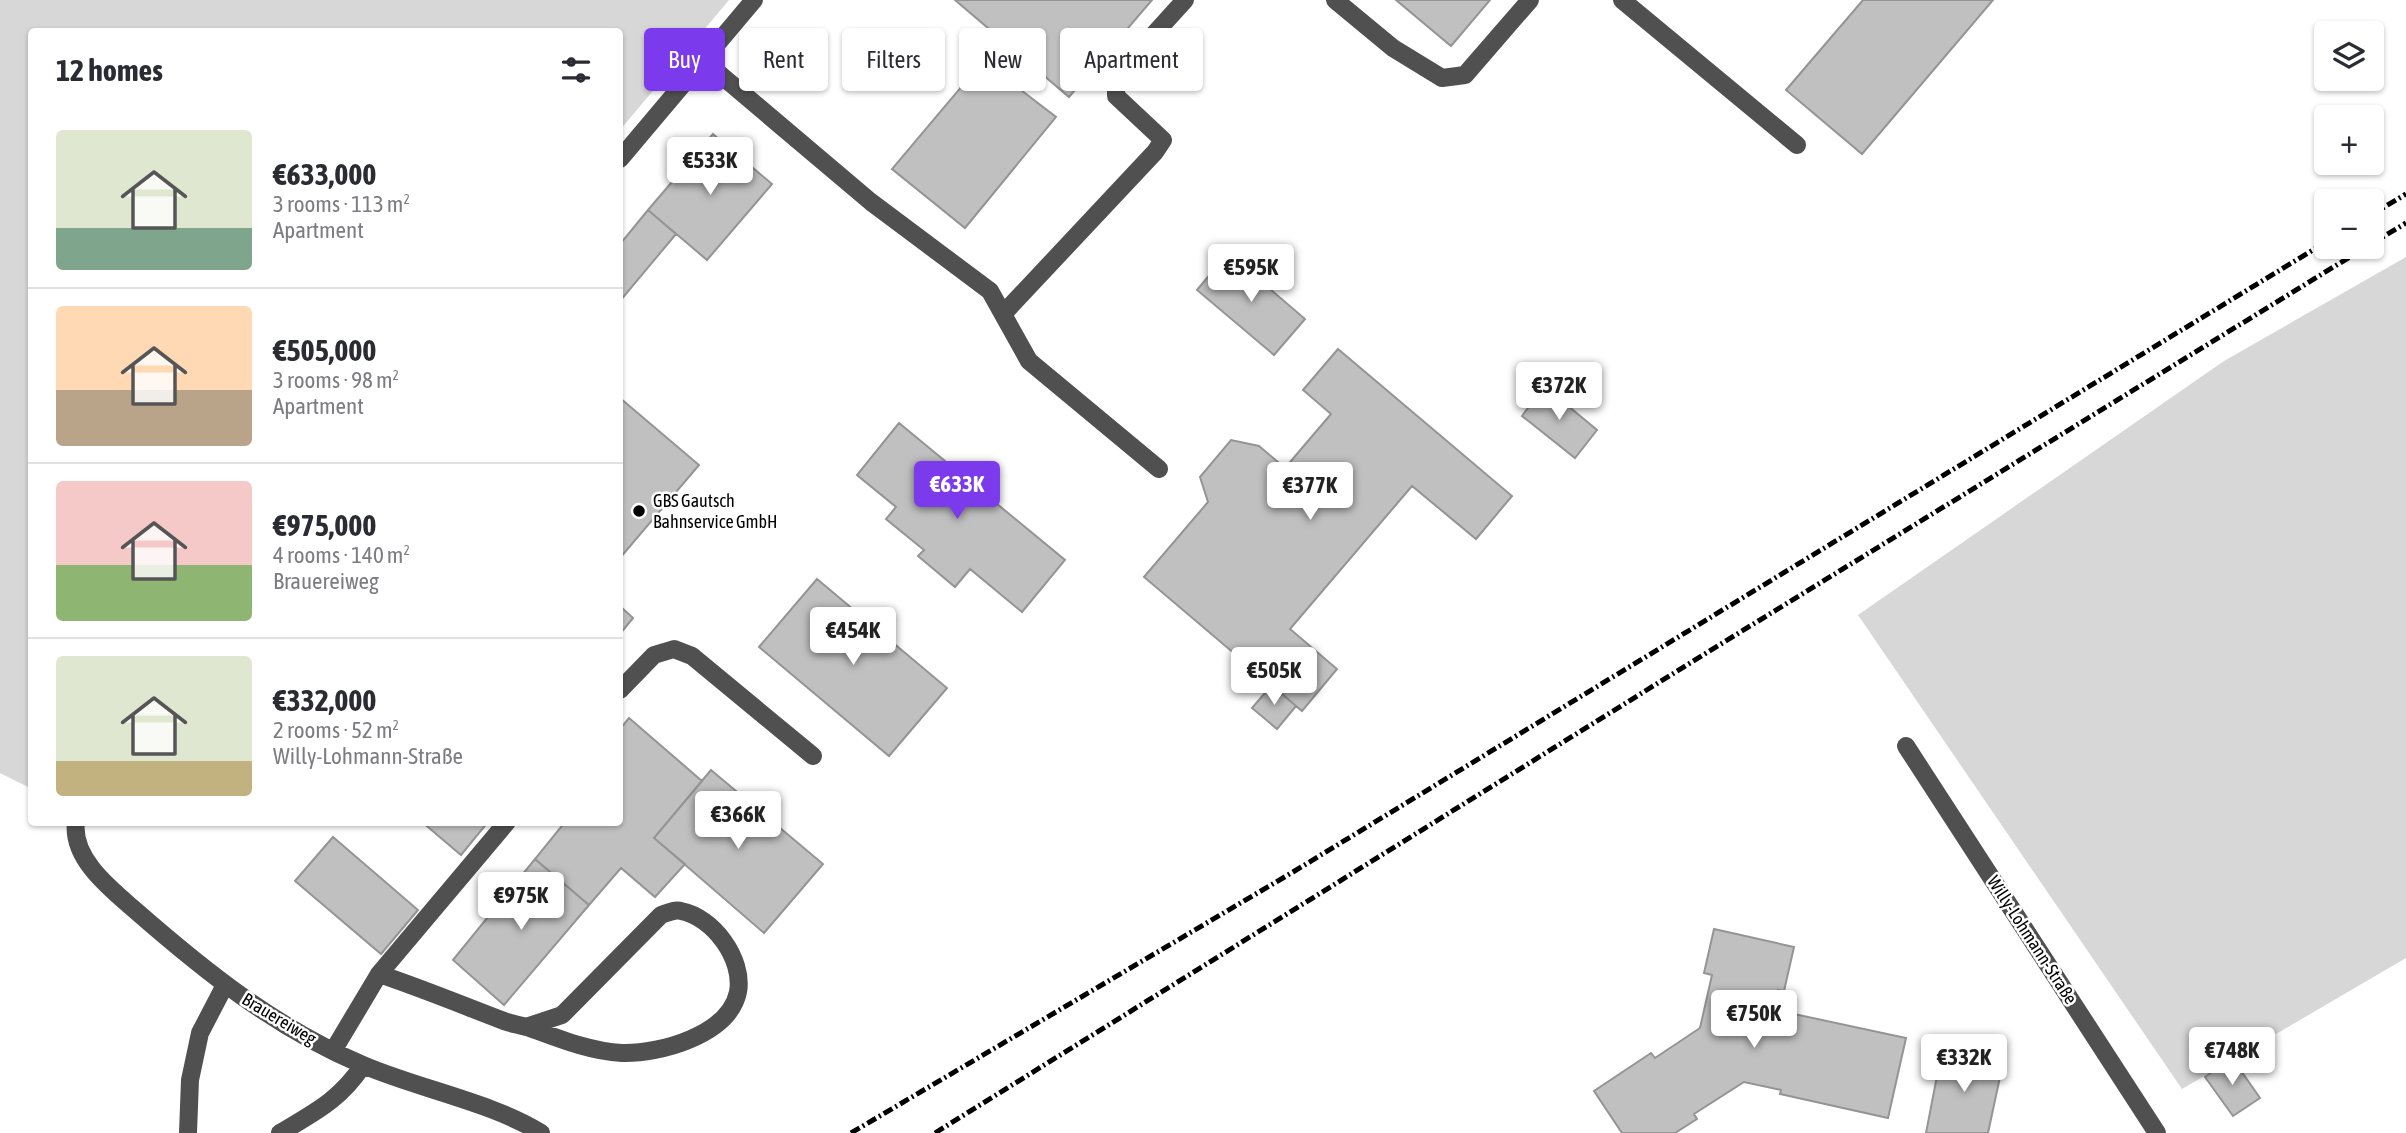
<!DOCTYPE html>
<html lang="en">
<head>
<meta charset="utf-8">
<style>
	:root { --surface:#fff; --page:#f2f2f3; --text:#2b2b33; --muted:#7c7c81; --line:#e1e1e2; --accent:#7c3aed }
	body { margin:0; font-family:"Asap Condensed",sans-serif; background:var(--page); color:var(--text); height:100vh; display:flex; flex-direction:column; font-size:26px; white-space:nowrap }
	* { box-sizing:border-box; margin:0 }
	p { font-size:23px; color:var(--muted) }
	.icon { flex:none; width:38px; height:38px; fill:none; stroke:currentColor; stroke-width:2; stroke-linecap:round; stroke-linejoin:round }
	.map { position:relative; flex:1; overflow:hidden }
	.panel { position:absolute; left:28px; top:28px; width:595px; height:798px; display:flex; flex-direction:column; background:var(--surface); border-radius:7px; box-shadow:0 2px 5px #0004 }
	.panel>* { flex:none }
	.top-card { position:absolute; left:644px; top:28px; width:665px; height:63px; display:flex; gap:14px }
	.buttons { position:absolute; left:2314px; top:21px; display:grid; gap:14px }
	.buttons a { display:grid; place-items:center; width:70px; height:70px; border-radius:7px; background:var(--surface); box-shadow:0 2px 5px #0004; font-size:35px }
	.price { position:absolute; translate:-50% -60px; padding:0 16px; border-radius:7px; background:#fff; color:#222; font-size:23px; line-height:46px; filter:drop-shadow(0 2px 4px #0008) }
	.price::after { content:''; position:absolute; left:50%; top:42px; width:21px; height:16px; margin-left:-10px; background:inherit; clip-path:polygon(0 0,100% 0,50% 100%) }
	.price.active { background:var(--accent); color:#fff }
	ul { padding:0; list-style:none }
	li { display:flex; align-items:center; gap:21px; height:175px; padding:0 28px }
	li+li { border-top:2px solid var(--line) }
	li span { display:grid; place-items:center; flex:none; width:196px; height:140px; border-radius:7px; color:#555 }
	li>.icon { margin-inline-start:auto }
	span .icon { width:84px; height:84px; fill:#fffc; stroke-width:1 }
	li b { font-size:30px }
	h2 { display:flex; justify-content:space-between; align-items:center; height:84px; padding:0 28px; font-size:30px }
	.chip { padding:0 24px; border-radius:7px; background:var(--surface); box-shadow:0 2px 5px #0004; font-size:24px; line-height:63px }
	.chip.active { background:var(--accent); color:#fff }
	.map>svg:first-child { display:block }
</style>
</head>
<body>
<div class="map">
<svg width="2406" height="1133" viewBox="0 0 2406 1133">
	<rect width="100%" height="100%" fill="#fff"/>
	<path fill="#d7d7d7" d="M0,0H729L620,130V32H32V787H28L0,773Z
		M2406,257V958L2182,1089L1858,615L2224,361Z"/>
	<path fill="#c0c0c0" stroke="#949494" stroke-width="2" d="M955,0H1152L1069,97Z
		M1396,0H1490L1451,46Z
		M1863,0H1993L1862,154L1786,90Z
		M983,61L1056,117L965,228L892,169Z
		M713,134L772,184L707,260L648,210Z
		M648,210L676,234L620,301V244Z
		M1228,253L1305,319L1274,355L1197,290Z
		M1338,349L1512,496L1476,539L1412,486L1290,629L1337,669L1302,711L1144,577L1208,502L1200,477L1231,440L1259,446L1285,468L1331,414L1303,390Z
		M1544,386L1597,430L1575,458L1522,416Z
		M620,398L699,465L620,558Z
		M899,423L1065,560L1022,612L970,569L955,587L918,556L924,550L886,519L896,507L857,475Z
		M817,579L947,688L889,756L759,647Z
		M620,606L633,618L620,634Z
		M1272,685L1296,706L1277,729L1252,708Z
		M629,718L702,781L654,838L685,864L655,897L621,868L589,905L535,859L565,822H620V729Z
		M711,770L823,864L764,933L654,838Z
		M422,822H488L461,855Z
		M333,837L418,910L381,954L295,881Z
		M535,859L589,905L504,1005L453,960Z
		M1714,929L1794,947L1784,991L1778,990L1773,1015L1793,1020L1794,1014L1906,1038L1888,1118L1780,1094L1781,1090L1744,1082L1694,1114L1697,1119L1675,1133H1622L1594,1091L1651,1053L1655,1058L1700,1028L1712,975L1704,973Z
		M1942,1050L2003,1063L1988,1133H1926Z
		M2232,1058L2260,1098L2233,1116L2205,1077Z"/>
	<g fill="none" stroke-linecap="round" stroke-linejoin="round">
		<path stroke="#505050" stroke-width="18" d="M1335,0L1393,48L1442,78L1465,75L1530,0
			M1622,0L1797,145
			M703,60L871,202L990,291L1029,361L1159,469
			M620,159L754,0
			M1003,314L1155,152L1163,140L1116,96V76L1185,0
			M620,690L654,655L674,649L692,656L813,756
			M1906,746L2157,1133
			M76,822C71,859 112,890 136,911C207,973 276,1028 363,1065C419,1089 491,1102 541,1133
			M379,974C421,988 462,1005 504,1021C512,1024 521,1025 530,1028C560,1039 590,1051 622,1053C660,1054 729,1035 738,992C744,959 713,917 681,911C675,909 667,913 661,915L562,1015L526,1027
			M333,1051L379,974L507,822
			M188,1133L190,1080L200,1033L225,985
			M280,1133C315,1112 340,1100 363,1065"/>
		<path stroke="#000" stroke-width="5" stroke-dasharray="10 3.5 2 3.5" stroke-linecap="butt" d="M2371,215L2406,194
			M2371,244L2406,223
			M851,1133L1293,872L2326,242
			M935,1133L1703,655L2366,247"/>
	</g>
	<circle fill="#000" stroke="#fff" stroke-width="2.5" cx="639" cy="511" r="7"/>
	<g text-anchor="middle" stroke-width="5" stroke-linejoin="round" paint-order="stroke">
		<g font-size="18" fill="#000" stroke="#fff" text-anchor="start">
			<text x="653" y="507">GBS Gautsch<tspan x="653" dy="21">Bahnservice GmbH</tspan></text>
		</g>
		<g font-size="18" fill="#000" stroke="#fff">
			<text transform="translate(2032 940) rotate(57)" y="6">Willy-Lohmann-Straße</text>
			<text transform="translate(279 1019) rotate(31)" y="6">Brauereiweg</text>
		</g>
	</g>
</svg>
<div class="buttons">
<a><svg class="icon" aria-label="layers" viewBox="0 0 24 24"><path d="M12 4l9 5-9 5-9-5zM3 14l9 5 9-5"/></svg></a>
<a>+</a>
<a>−</a>
</div>
<b class="price" style="left:710px;top:197px">€533K</b>
<b class="price" style="left:1251px;top:304px">€595K</b>
<b class="price" style="left:1559px;top:422px">€372K</b>
<b class="price active" style="left:957px;top:521px">€633K</b>
<b class="price" style="left:1310px;top:522px">€377K</b>
<b class="price" style="left:853px;top:667px">€454K</b>
<b class="price" style="left:1274px;top:707px">€505K</b>
<b class="price" style="left:738px;top:851px">€366K</b>
<b class="price" style="left:521px;top:932px">€975K</b>
<b class="price" style="left:1754px;top:1050px">€750K</b>
<b class="price" style="left:2232px;top:1087px">€748K</b>
<b class="price" style="left:1964px;top:1094px">€332K</b>
<div class="top-card">
<a class="chip active">Buy</a>
<a class="chip">Rent</a>
<a class="chip">Filters</a>
<a class="chip">New</a>
<a class="chip">Apartment</a>
</div>
<section class="panel">
<h2>12 homes<svg class="icon" aria-label="filters" viewBox="0 0 24 24"><path d="M4 7h16M4 17h16"/><circle cx="9" cy="7" r="2"/><circle cx="15" cy="17" r="2"/></svg></h2>
<ul>
<li><span style="background:linear-gradient(#dfe7d0 70%,#7fa58c 0)"><svg class="icon" aria-label="home" viewBox="0 0 24 24"><path d="M3 11l9-7 9 7M6 9v11h12V9"/></svg></span><div><b>€633,000</b><p>3 rooms · 113 m²</p><p>Apartment</p></div></li>
<li><span style="background:linear-gradient(#ffd9b3 60%,#b9a48a 0)"><svg class="icon" aria-label="home" viewBox="0 0 24 24"><path d="M3 11l9-7 9 7M6 9v11h12V9"/></svg></span><div><b>€505,000</b><p>3 rooms · 98 m²</p><p>Apartment</p></div></li>
<li><span style="background:linear-gradient(#f6c9c9 60%,#8fb573 0)"><svg class="icon" aria-label="home" viewBox="0 0 24 24"><path d="M3 11l9-7 9 7M6 9v11h12V9"/></svg></span><div><b>€975,000</b><p>4 rooms · 140 m²</p><p>Brauereiweg</p></div></li>
<li><span style="background:linear-gradient(#dfe7d0 75%,#c2b280 0)"><svg class="icon" aria-label="home" viewBox="0 0 24 24"><path d="M3 11l9-7 9 7M6 9v11h12V9"/></svg></span><div><b>€332,000</b><p>2 rooms · 52 m²</p><p>Willy-Lohmann-Straße</p></div></li>
</ul>
</section>
</div>
</body>
</html>
